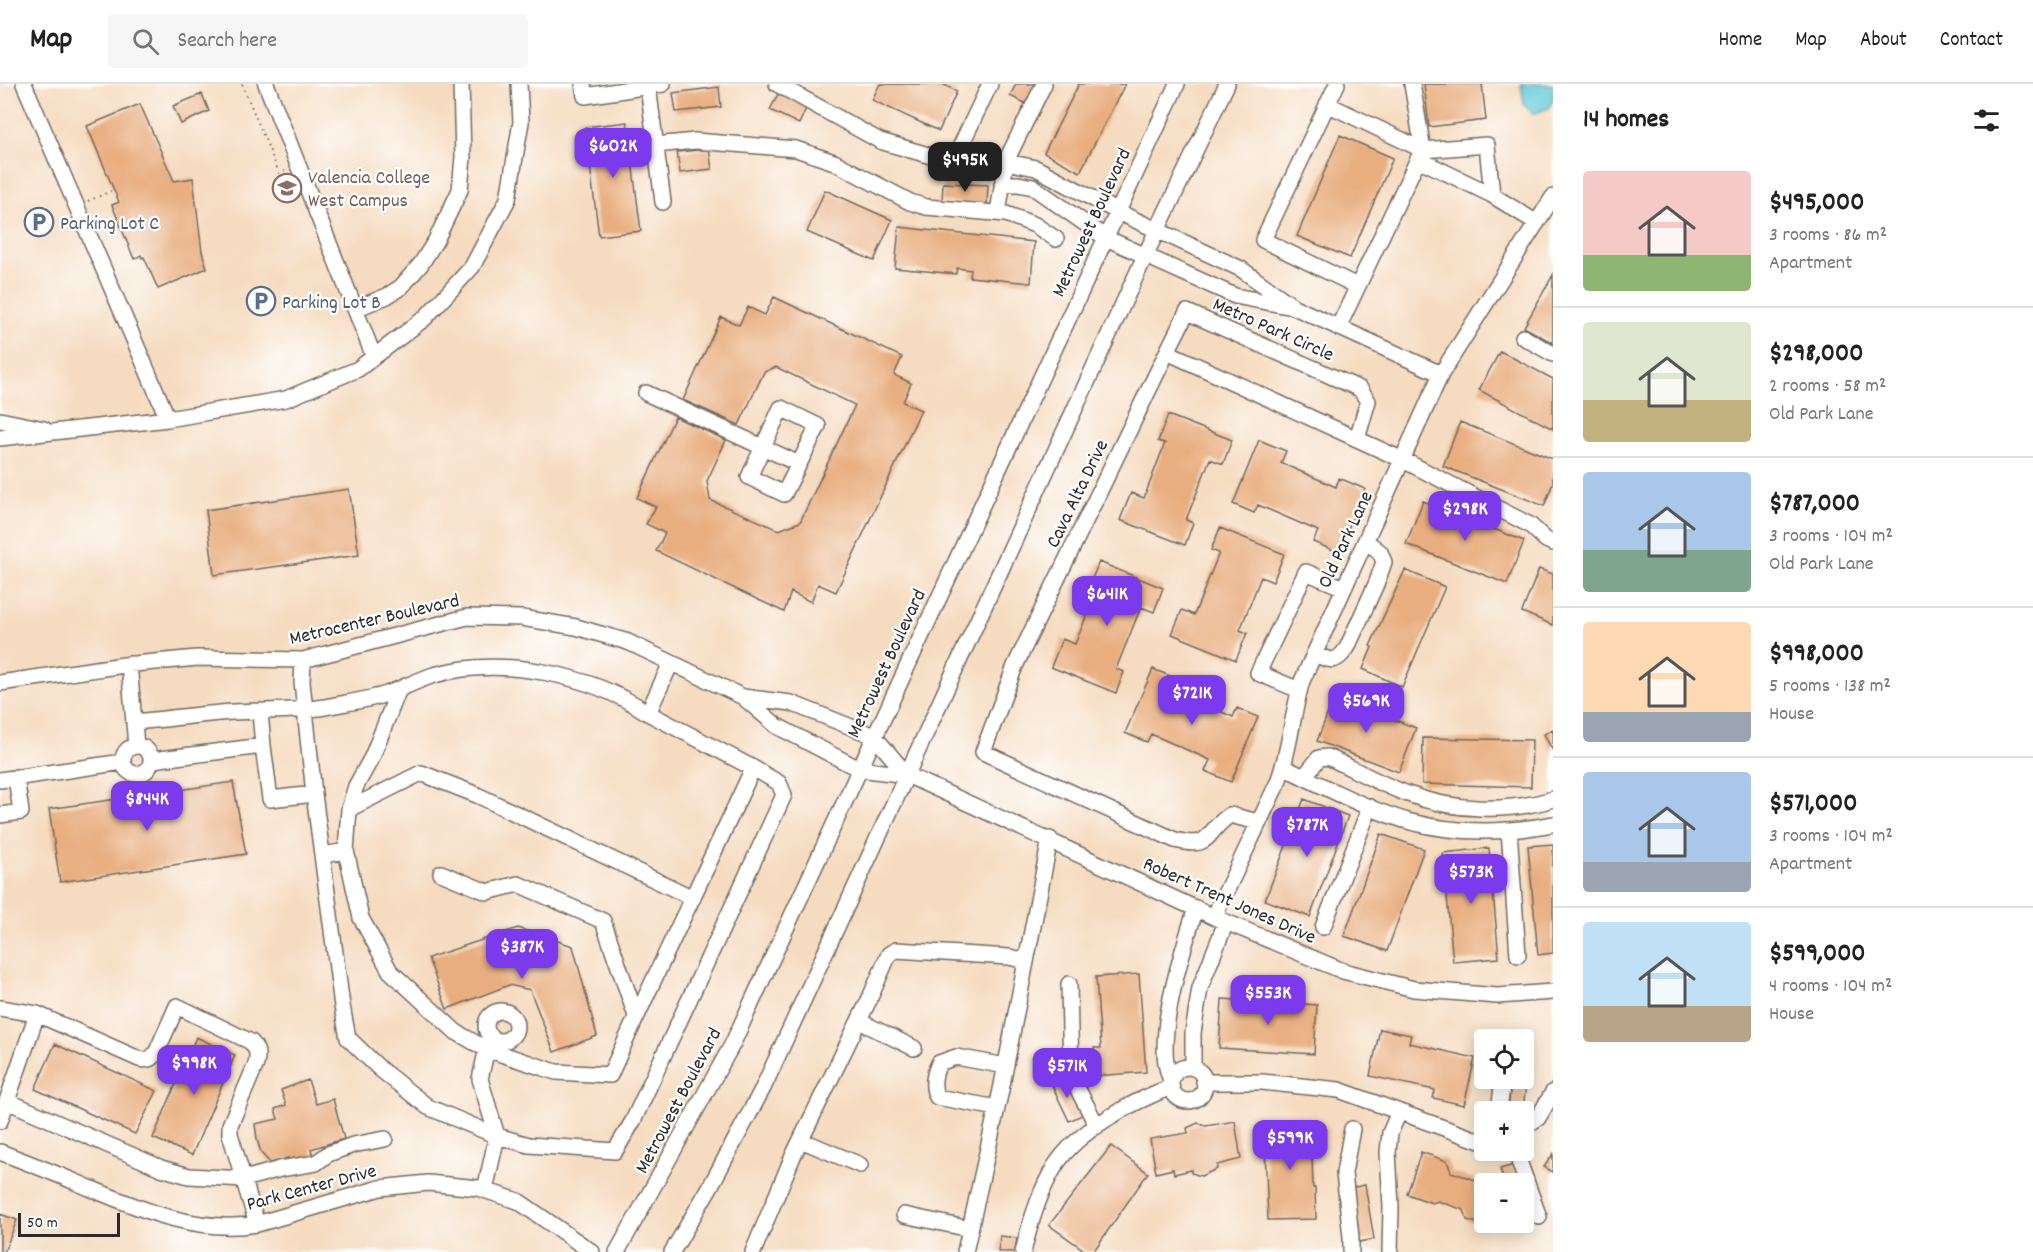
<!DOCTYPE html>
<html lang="en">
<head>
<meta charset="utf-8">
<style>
	:root { --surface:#fff; --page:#f6f6f6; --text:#222; --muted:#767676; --line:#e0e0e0; --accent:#7c3aed }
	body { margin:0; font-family:Dekko,sans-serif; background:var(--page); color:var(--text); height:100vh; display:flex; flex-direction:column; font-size:22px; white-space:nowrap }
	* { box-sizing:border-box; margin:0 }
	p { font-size:20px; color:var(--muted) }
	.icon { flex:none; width:33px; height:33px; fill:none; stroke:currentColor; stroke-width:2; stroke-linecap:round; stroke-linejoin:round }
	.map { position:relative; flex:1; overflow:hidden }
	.side { display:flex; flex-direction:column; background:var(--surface); width:480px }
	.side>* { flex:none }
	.fabs { position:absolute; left:1474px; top:945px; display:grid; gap:12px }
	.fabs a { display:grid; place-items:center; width:60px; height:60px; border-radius:6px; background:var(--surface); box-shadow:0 3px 15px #0003; font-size:30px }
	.scale { position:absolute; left:18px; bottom:15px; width:102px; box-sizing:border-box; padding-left:6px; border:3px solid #2b2b2b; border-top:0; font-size:16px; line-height:21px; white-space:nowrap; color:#2b2b2b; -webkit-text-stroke:4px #fff; paint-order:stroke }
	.price { position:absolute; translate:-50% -51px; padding:0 14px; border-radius:12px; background:var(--accent); color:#fff; font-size:20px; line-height:39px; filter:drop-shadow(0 2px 3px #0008) }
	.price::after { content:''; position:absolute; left:50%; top:36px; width:18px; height:14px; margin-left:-9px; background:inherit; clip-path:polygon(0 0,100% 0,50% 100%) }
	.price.selected { background:#222; color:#fff }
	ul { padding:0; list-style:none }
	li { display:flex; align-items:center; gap:18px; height:150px; padding:0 30px }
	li+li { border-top:2px solid var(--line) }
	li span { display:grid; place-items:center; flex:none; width:168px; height:120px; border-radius:6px; color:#555 }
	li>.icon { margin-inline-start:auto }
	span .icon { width:72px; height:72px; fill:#fffc; stroke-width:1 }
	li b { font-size:26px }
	h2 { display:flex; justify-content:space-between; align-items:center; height:72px; padding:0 30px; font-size:26px }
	header { display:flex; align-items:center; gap:36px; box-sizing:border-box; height:84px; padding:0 30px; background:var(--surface); border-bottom:2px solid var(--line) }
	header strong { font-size:28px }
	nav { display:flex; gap:33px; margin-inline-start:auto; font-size:21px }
	.search { width:420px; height:54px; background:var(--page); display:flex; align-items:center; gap:15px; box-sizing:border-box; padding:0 21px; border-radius:6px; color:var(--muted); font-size:22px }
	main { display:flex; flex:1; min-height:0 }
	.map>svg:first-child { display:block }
</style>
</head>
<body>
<header>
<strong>Map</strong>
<div class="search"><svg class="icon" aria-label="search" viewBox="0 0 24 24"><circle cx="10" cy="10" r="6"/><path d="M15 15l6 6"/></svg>Search here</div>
<nav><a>Home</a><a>Map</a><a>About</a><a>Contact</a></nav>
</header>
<main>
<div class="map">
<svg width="1553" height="1168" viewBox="0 0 1553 1168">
	<rect width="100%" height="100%" fill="#fff"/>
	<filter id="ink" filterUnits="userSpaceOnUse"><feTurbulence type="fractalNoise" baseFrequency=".0167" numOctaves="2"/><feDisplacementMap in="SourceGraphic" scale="12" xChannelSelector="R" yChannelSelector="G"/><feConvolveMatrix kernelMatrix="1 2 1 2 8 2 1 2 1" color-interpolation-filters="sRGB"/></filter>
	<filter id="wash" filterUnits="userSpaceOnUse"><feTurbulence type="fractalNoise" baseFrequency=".008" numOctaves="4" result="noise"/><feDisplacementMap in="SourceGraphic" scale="24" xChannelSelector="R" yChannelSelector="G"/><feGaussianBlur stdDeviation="1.35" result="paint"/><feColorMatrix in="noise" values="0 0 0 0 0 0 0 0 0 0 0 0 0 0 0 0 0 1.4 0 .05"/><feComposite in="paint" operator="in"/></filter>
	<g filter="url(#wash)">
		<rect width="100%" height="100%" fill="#f5dbbf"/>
		<path fill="#5dc8d6" stroke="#447a80" stroke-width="1.5" d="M1521,0H1553V16L1549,24L1534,30L1524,21Z"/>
		<g id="blocks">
			<path fill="#e8ae7f" d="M880,0H942L957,7L939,47L872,16Z
				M1016,0H1037L1027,20L1010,12Z
				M1079,0H1125L1080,88L1044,69Z
				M1424,0H1482L1486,36L1429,43Z
				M719,3L721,23L676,28L673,9Z
				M779,8L807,22L799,40L770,26Z
				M202,10L209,27L181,40L173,22Z
				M140,20L174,97L193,94L202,168L207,184L158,205L144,173L142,174L141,171L134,175L112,121L119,118L87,42Z
				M627,38L641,147L599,152L585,43Z
				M1340,51L1393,74L1350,174L1297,152Z
				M709,65L712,85L680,89L677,68Z
				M943,99L988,101L987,120L942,117Z
				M825,106L892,136L874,177L807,148Z
				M899,143L1034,158L1031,199L970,193L971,186L957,184L956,190L895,184Z
				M1553,191V259L1524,243Z
				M774,213L902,273L894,291L911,299L903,318L921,326L836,508L818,500L811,518L791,508L784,528L656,467L665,449L646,440L656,423L637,414L675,333L726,356L707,397L710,416L779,446L800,438L855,321L776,283L764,288L739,341L683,316L721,233L739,241L748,223L765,231Z
				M1500,267L1553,295V345L1479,306Z
				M1168,331L1232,356L1223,380L1210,375L1186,436L1193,439L1185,461L1120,436L1131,409L1144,414L1165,359L1158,357Z
				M1460,338L1553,375V399L1544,422L1443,382Z
				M1259,356L1286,367L1281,379L1336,403L1339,394L1365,405L1338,468L1313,458L1318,447L1258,421L1254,429L1233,420Z
				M349,405L359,471L214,491L206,426Z
				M1423,417L1524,457L1507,500L1406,460Z
				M1220,444L1284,470L1273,498L1261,493L1240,546L1247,549L1236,576L1172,550L1182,526L1194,531L1219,469L1211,466Z
				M1099,478L1163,504L1154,528L1141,523L1116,585L1124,588L1116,609L1051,583L1062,555L1075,560L1097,506L1089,502Z
				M1539,485L1553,490V541L1522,528Z
				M1405,486L1445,503L1402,603L1363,585L1372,563L1370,562Z
				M1153,585L1177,595L1172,606L1233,633L1237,624L1258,633L1231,698L1205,687L1210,676L1151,650L1147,658L1125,649Z
				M1334,613L1416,644L1399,688L1317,657Z
				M1553,645V667L1544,650Z
				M1423,654L1532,656L1531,703L1422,700Z
				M233,698L246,770L60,798L49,725Z
				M1304,715L1348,732L1310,833L1265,816Z
				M1381,750L1424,765L1387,867L1344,852Z
				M1553,760V869L1538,871L1528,762Z
				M1489,764L1499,874L1453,878L1443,769Z
				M518,844L573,862L597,952L554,968L530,906L509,901L447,925L428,874Z
				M1139,890L1146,988L1096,992L1094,964H1101L1096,893Z
				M1222,915L1317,921L1314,970L1219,964Z
				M1380,945L1411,951L1409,959L1475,974L1464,1021L1433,1014L1435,1006L1370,992Z
				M196,953L235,971L192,1071L153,1054Z
				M55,960L157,1007L135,1050L35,1005Z
				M1524,964H1529L1523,1028H1508L1511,994H1524Z
				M1064,993L1082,1031L1069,1037L1051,999Z
				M308,996L316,1020L333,1015L344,1055L311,1065L315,1078L294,1082L288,1074L271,1080L261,1069L257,1055L255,1040L278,1035L275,1025L286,1021L281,1006Z
				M1235,1037L1241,1075L1217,1081V1085L1201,1092L1191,1089V1086L1174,1090L1173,1085L1156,1089L1150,1055L1188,1049L1187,1044L1198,1039L1206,1042Z
				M1311,1037L1313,1104H1315L1316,1135L1268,1136L1264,1039Z
				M1111,1062L1148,1089L1093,1168H1087L1049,1141Z
				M1421,1068L1447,1077L1451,1088L1478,1097L1484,1095L1496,1099L1485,1100V1138H1494L1492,1144L1467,1136L1464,1126L1438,1117L1432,1119L1407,1110Z
				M1553,1070V1088L1544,1083Z
				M1514,1081L1521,1100H1505L1500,1085Z
				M1365,1101L1374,1155L1359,1158L1351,1104Z
				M1524,1111L1532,1133L1524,1136Z
				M0,1130L17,1136L4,1168H0Z
				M1000,1152L1017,1154L1015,1168H998Z"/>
		</g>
	</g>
	<g filter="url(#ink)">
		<use href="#blocks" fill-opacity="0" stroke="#72695f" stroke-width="1.5"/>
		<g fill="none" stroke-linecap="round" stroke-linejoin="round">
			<g stroke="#72695f" stroke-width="18">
				<path id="minor" d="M24,0L168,335
					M266,0L374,273
					M583,0L585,12L663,0
					M777,0L880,57L945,76L992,75L1036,84L1118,128L1241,185L1294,223L1441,290
					M1337,0L1263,156L1357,202
					M1412,0L1423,66L1487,61L1492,111
					M648,2L663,118
					M1327,20L1423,66L1418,75L1492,111L1537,139
					M656,61L695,57L796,65L834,78L910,118L926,123L1006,130L1035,141L1056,155
					M954,76L990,0
					M1002,100H1018L1033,103L1106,154L1235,212L1288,222
					M998,129L1006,77L1044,0
					M355,225L387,212L401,203L421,180L436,156L460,106L463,73L461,0
					M1338,244L1418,75
					M1523,253L1553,270
					M1167,268L1015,582L983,668L1175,756C1213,766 1204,748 1230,731L1258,738
					M646,309L799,380
					M781,324L818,342L784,410L749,393Z
					M0,336L44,345
					M0,354L168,335L286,315L358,285L425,234L472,183L508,115L521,38L519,0
					M1357,355L1167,268L1187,228L1360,305L1368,317L1357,355L1403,376L1530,441L1546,456L1553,459
					M1314,570C1331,577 1336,580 1347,564L1377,498L1384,478L1380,468L1366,457
					M303,576L302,598L314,710L342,922L348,954L380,985L428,1023L497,1052L529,1061L615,1067L633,1037L784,711L779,699L753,684
					M129,580L136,662
					M0,599L124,581L197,574L303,576L467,533L522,534L576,543L628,558L743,613L777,642L859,685L907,691L1214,833L1343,887L1414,905L1497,912L1553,908
					M1299,606L1258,589L1306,488L1344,504
					M743,613L791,619L874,652L907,691
					M260,628L263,662
					M135,638C168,635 201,630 234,628C264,626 295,628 325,623C345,619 368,616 387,610C403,604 418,596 434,591C501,572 590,590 648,629
					M123 676a14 14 0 1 1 28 0a14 14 0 1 1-28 0Z
					M152,676L263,662L270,715L314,710
					M1283,683C1324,702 1367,726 1411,738C1457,750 1507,749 1553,740
					M1304,693L1319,674L1328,673C1354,685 1380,700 1408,710C1453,727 1507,729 1553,715
					M0,696L123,678
					M349,725L421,689L477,711L693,814
					M0,731L21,728L16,693
					M1509,746L1518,871
					M346,767L361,834L390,887L456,948L486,965L556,988L610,991C656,888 706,787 753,684L648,629L671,579
					M323,771L346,767L349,725L356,702L372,673L399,605
					M441,789L487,808L518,800L603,837L636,932
					M1214,833L1278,698C1290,666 1292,630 1302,597L1441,290L1553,113
					M1323,843L1370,723
					M1069,900L1071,992L1097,1042
					M0,924L37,930
					M486 942a15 15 0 1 1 30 0a15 15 0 1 1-30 0Z
					M859,937L914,964
					M1171 1000a17 17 0 1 1 34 0a17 17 0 1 1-34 0Z
					M1193,984V949L1200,904L1226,838
					M1171,997C1169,991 1167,985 1166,979C1160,937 1183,865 1196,824
					M1204,998H1262L1339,1006L1480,1057L1485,1056
					M7,1017L161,1084L189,1092L244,1095L280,1085L316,1079L328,1070L353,1061L385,1055
					M997,1024L937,1013C931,1002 934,990 939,979L956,973L1006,982
					M1499,1028L1503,994
					M0,1037L37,930L139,975C148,977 152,975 157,967L177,922L251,958C258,966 258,971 256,980L230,1041V1050L257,1140
					M1524,1043L1538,1034L1553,1008
					M801,1056L860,1081
					M1515,1066L1539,1133
					M0,1068C29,1079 57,1090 85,1102C140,1125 196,1150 257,1140L380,1104L428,1099L478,1104L518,1117L592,1168
					M485,1106L497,1052L480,995L490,951
					M904,1131L970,1145
					M617,1168L732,961L1177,0
					M672,1168L710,1103L763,1004L1145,172L1227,0
					M753,1168L793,1072L869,916L889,870L896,866L1009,873L1026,877
					M965,1168L1001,1006L1050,755
					M1023,1168C1030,1139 1039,1108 1055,1082C1078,1046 1132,1018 1171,1003
					M1351,1168V1153L1344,1089L1352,1045
					M1390,1168L1391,1123L1388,1068L1390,1049L1399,1028"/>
			</g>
			<path stroke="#72695f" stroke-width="2" stroke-dasharray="1.5 4.5" stroke-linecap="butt" d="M242,0L279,89L285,87
				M88,117L111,107"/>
			<use href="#minor" stroke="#fff" stroke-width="15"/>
		</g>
	</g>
	<defs>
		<g id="university-ring" transform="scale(1.5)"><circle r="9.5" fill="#fff" stroke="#8d6e63" stroke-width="1.5"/><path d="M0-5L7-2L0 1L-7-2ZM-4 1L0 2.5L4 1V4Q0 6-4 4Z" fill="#8d6e63"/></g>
		<g id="parking-ring" transform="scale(1.5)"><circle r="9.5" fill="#fff" stroke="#5c6f8a" stroke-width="1.5"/><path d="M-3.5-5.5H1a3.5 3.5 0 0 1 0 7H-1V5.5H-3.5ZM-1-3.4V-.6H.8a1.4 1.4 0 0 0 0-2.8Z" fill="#5c6f8a"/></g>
	</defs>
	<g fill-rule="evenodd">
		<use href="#university-ring" x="287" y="104"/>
		<use href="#parking-ring" x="39" y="138"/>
		<use href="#parking-ring" x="261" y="217"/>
	</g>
	<g text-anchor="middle" stroke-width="4.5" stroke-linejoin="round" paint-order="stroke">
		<g font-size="20" fill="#785e54" stroke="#fff" text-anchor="start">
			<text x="308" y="99">Valencia College<tspan x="308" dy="23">West Campus</tspan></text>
		</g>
		<g font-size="20" fill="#4e5e75" stroke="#fff" text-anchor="start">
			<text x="60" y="145">Parking Lot C</text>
			<text x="282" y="224">Parking Lot B</text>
		</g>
		<g font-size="20" fill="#2b2b2b" stroke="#fff">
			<text transform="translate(1090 138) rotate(-65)" y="7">Metrowest Boulevard</text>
			<text transform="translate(1274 244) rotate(24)" y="7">Metro Park Circle</text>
			<text transform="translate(1076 409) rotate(-64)" y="7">Cava Alta Drive</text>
			<text transform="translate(1344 455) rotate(-65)" y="7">Old Park Lane</text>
			<text transform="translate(374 534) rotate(-13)" y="7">Metrocenter Boulevard</text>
			<text transform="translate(885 579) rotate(-65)" y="7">Metrowest Boulevard</text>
			<text transform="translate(1230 815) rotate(24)" y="7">Robert Trent Jones Drive</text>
			<text transform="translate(677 1016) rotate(-62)" y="7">Metrowest Boulevard</text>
			<text transform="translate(311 1102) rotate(-15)" y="7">Park Center Drive</text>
		</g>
	</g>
</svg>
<div class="fabs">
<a><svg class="icon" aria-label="locate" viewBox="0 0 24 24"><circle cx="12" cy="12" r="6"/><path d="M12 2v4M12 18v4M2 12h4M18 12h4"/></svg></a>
<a>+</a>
<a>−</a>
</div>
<div class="scale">50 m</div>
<b class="price" style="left:613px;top:95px">$602K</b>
<b class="price selected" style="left:965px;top:109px">$495K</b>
<b class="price" style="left:1465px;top:458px">$298K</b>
<b class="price" style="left:1107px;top:543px">$641K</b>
<b class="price" style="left:1192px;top:642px">$721K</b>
<b class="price" style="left:1366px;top:650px">$569K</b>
<b class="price" style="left:147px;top:748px">$844K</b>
<b class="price" style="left:1307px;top:774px">$787K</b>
<b class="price" style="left:1471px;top:821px">$573K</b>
<b class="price" style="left:522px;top:896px">$387K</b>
<b class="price" style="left:1268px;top:942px">$553K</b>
<b class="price" style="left:194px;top:1012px">$998K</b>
<b class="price" style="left:1067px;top:1015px">$571K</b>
<b class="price" style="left:1290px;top:1087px">$599K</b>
</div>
<section class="side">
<h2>14 homes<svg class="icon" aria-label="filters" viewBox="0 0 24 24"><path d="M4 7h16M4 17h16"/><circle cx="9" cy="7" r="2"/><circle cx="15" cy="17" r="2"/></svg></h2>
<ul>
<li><span style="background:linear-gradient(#f6c9c9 70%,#8fb573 0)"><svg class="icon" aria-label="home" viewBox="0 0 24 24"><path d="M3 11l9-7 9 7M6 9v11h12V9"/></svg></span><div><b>$495,000</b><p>3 rooms · 86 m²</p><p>Apartment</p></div></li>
<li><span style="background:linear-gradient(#dfe7d0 65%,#c2b280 0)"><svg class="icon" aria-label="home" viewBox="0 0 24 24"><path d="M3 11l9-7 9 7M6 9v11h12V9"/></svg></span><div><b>$298,000</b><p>2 rooms · 58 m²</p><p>Old Park Lane</p></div></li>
<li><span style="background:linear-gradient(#a9c7e8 65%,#7fa58c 0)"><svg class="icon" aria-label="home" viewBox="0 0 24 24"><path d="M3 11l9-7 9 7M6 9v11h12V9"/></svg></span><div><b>$787,000</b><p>3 rooms · 104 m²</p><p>Old Park Lane</p></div></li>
<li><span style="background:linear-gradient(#ffd9b3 75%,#9aa5b1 0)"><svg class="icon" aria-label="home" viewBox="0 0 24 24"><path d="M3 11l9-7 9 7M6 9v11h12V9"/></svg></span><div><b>$998,000</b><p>5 rooms · 138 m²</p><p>House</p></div></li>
<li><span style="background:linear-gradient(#a9c7e8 75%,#9aa5b1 0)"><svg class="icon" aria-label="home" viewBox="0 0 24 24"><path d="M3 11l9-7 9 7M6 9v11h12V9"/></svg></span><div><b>$571,000</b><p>3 rooms · 104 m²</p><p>Apartment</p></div></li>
<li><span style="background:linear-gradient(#bfe0f5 70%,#b9a48a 0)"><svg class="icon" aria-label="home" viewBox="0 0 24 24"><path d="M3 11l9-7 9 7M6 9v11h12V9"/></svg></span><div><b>$599,000</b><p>4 rooms · 104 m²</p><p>House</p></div></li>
</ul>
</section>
</main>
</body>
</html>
